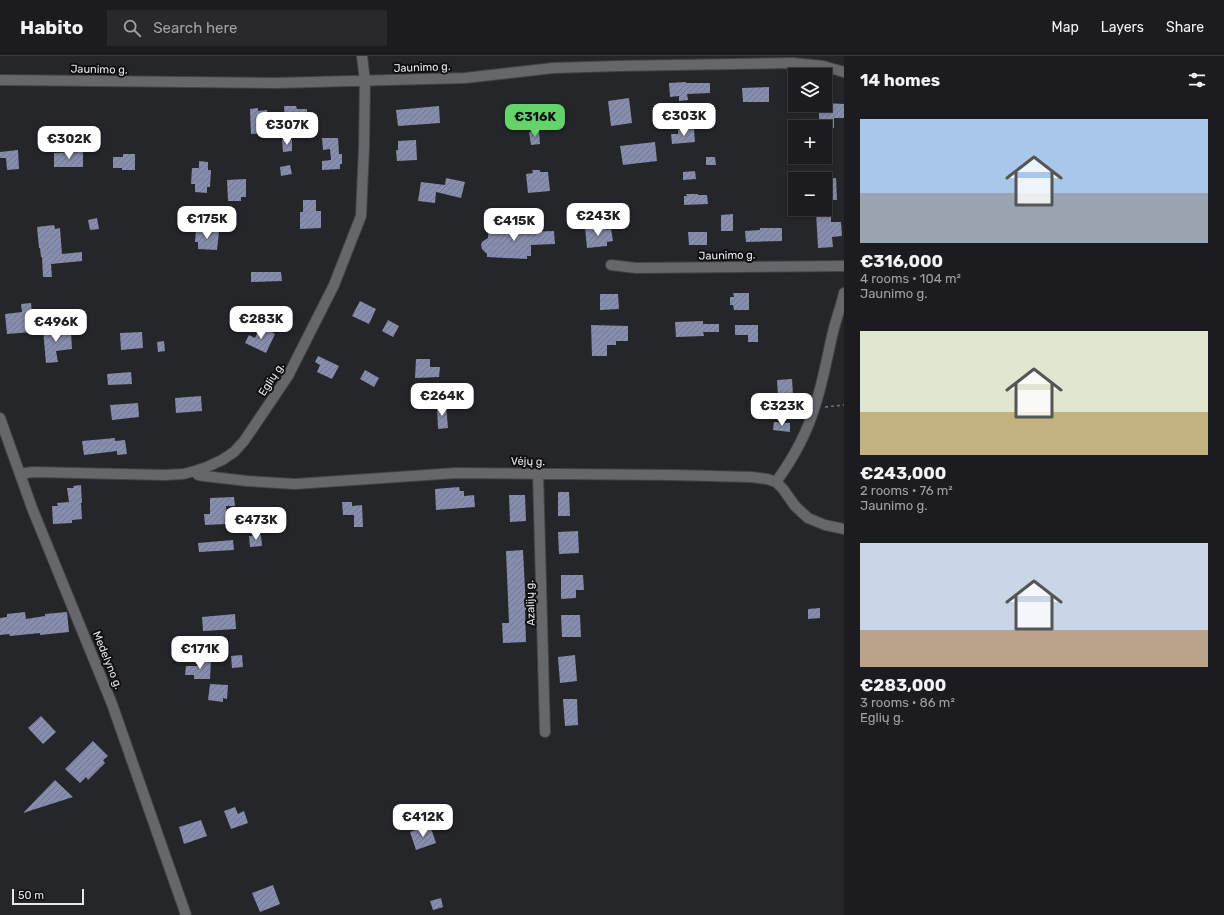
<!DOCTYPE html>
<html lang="en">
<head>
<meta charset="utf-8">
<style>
	:root { --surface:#1c1c20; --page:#29292d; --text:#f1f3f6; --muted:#a0a1a5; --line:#3a3a3e; --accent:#62d469 }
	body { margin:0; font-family:Rubik,sans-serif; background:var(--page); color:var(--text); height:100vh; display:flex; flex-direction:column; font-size:15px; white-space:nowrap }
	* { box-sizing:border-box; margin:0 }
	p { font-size:13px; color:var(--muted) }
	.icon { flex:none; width:22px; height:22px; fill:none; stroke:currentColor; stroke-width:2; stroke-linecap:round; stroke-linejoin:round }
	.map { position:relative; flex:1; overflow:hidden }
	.side { display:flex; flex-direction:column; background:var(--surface); width:380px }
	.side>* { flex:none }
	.controls { position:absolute; left:788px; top:12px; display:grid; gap:8px }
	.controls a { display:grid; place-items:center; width:44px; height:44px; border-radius:0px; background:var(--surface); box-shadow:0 2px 6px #0003,0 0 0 1px var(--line); font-size:20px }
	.scale { position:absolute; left:12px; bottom:10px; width:72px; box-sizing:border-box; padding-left:4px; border:2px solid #e6e7e9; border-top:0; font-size:11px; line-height:14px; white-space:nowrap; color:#e6e7e9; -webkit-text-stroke:3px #0f0f11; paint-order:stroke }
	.price { position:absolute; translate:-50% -34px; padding:0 9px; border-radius:8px; background:#fff; color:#222; font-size:13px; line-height:26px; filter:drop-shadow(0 1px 2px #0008) }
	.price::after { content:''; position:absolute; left:50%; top:24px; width:12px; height:9px; margin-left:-6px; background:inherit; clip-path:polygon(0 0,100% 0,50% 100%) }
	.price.on { background:var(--accent); color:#111 }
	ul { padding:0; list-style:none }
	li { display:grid; align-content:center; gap:8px; height:212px; padding:0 16px }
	li span { display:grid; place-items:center; height:124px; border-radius:0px; color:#555 }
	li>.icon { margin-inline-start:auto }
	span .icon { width:72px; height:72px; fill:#fffc; stroke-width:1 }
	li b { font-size:17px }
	h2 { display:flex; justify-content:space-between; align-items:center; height:48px; padding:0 16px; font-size:17px }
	header { display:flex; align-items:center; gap:24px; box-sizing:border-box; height:56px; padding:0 20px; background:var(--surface); border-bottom:1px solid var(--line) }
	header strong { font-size:19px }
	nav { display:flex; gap:22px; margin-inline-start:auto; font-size:14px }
	.search { width:280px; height:36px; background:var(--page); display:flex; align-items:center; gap:10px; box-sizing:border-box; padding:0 14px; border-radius:0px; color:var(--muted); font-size:15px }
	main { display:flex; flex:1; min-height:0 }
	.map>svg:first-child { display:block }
</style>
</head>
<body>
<header>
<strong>Habito</strong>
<div class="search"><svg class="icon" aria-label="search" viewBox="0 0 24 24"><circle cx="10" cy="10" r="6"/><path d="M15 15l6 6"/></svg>Search here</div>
<nav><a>Map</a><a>Layers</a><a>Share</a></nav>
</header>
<main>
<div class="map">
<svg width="844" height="859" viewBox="0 0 844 859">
	<defs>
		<pattern id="building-hatch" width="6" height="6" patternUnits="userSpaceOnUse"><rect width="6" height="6" fill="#878dac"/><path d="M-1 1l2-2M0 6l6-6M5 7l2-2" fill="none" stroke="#73778d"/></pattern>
	</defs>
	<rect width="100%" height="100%" fill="#25262a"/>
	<path fill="url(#building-hatch)" d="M686,26V27H710V37L687,38L688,44L679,45V40L670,41L669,27Z
		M769,31V46H743L742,32Z
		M629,42L632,67L611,70L608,45Z
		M825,47L844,48V62H834V72L819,71V49H825Z
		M284,50H296L297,53H307V71L288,72V63L285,64Z
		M439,50L440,67L398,70L396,54Z
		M258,52V55L267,54L269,77L251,78L250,53Z
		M694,73L695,86L672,88L671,78H678V74Z
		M539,75L540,88L531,89L529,76Z
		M322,82H338L339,98H342V108H340V113L322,114V105L331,104L330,93L323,94Z
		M282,84H292V95L283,96Z
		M416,84L417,104L397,105L396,94H398V85Z
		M655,86L657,105L623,109L620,90Z
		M18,94L19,113L7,114L6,102H0V96Z
		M83,96V111H54V97Z
		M123,98H135V114H122V112H113V101H123Z
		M706,101H715L716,109H706Z
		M199,105L208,106V114H211L210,131H207V137L195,136V128H191L192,112H199Z
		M290,109L292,118L281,120L280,111Z
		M532,114H540V116H548L550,135L528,137L526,118L533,117Z
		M695,115L696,123L683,124V116Z
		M446,122L465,126L461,142L436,136L435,147L418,145L421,126L445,129Z
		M836,122L837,144H825V123Z
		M246,123V141H241V145H228L227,124Z
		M686,138H698V139H707L708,148L684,149V140H687Z
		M303,144H316V155H321V172L300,173V156H303Z
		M831,155V166H841L842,180L832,181L833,191L818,192L816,156Z
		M733,158V175H721V159Z
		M97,162L99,173L90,174L88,164Z
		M54,169L55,173L60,172L62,198L82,196V205L51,208L52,221H43L42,201H41L40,192H39L37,171Z
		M606,169L607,174L611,173L613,185L607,186V190L587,192L585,172Z
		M489,170L522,173V176L554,175L555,188L531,189V200H527V203L487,201V198L482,193L481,189L482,186L488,182Z
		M760,172H782V185L746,186L745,175L760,174Z
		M196,174L219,176L217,194L198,193V186H195Z
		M688,176H707V189H689Z
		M251,216H281L282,225L251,226Z
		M733,237H749V254H734L733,249H730V241H734Z
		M600,238H618L619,253L600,254Z
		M360,245L376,253L369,268L352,260Z
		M31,247L32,256H29L32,276L7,278L5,258L22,256L21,248Z
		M388,264L399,270L393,281L382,275Z
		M703,265V268H719V276H703L704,280L676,281L675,266Z
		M591,269L628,270V285H616V289H607V300H592Z
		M735,269H758V286H748V279H735Z
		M260,270L275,278L266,297L245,287L249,279L255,282Z
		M63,272L64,276H71L72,293L56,295L58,306L46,307L43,274Z
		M142,276L143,292L121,294L120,277Z
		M164,285L165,295L158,296L157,286Z
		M318,300L339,310L332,323L317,316L320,309L315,306Z
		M416,303H430V311H440L439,321L415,322Z
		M365,314L379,322L374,331L360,323Z
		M131,316L132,328L108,329L107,318Z
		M792,323L793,338L778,339L777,324Z
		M201,340L202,355L176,357L175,342Z
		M138,347L139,361L112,364L110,349Z
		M446,349L448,372L438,373L437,350Z
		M774,366L790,367V376L773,374Z
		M115,382V385L125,384L127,398L117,399V395L84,399L82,385Z
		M81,429L82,447H81L82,463L72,464V467L53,468L52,450H58L57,447L69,446L67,432H74L73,430Z
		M459,431L460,435H464V440L474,439L475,451L436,454L435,433Z
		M558,436H569L570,460H558Z
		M509,439H525L526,465L510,466Z
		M234,441L235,450H226L227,468L205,469L204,458H210V442Z
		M342,446H352V450L362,449L363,471H354V459H343Z
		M578,475L579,497L559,498L558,476Z
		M261,479L262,490L250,491L249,480Z
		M233,484L234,494L199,496L198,487Z
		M523,494L526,554H525L526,586L503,587L502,567H509L506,495Z
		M561,519H583L584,534H576V542L561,543Z
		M820,552V562L808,563V553Z
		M25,556L26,563L45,560V558L67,556L69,576L40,579V577L10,580L9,578L0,579V562L7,561V558Z
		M235,558L236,573L203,575L202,561Z
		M561,559H580L581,581H562Z
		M242,599L243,611L232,612L231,600Z
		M575,599L577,625L560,627L558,601Z
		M199,604H211L210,623H194V619H185L186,610H199Z
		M210,628L228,629L227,643L223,642V646L208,644Z
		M563,643H577L578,669L565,670Z
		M41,660L56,676L43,688L28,672Z
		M93,685L108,700L103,704L105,707L88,724L86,721L80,727L65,713Z
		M55,724L73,741L23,757Z
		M235,751L238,758L244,755L248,767L231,773L224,755Z
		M201,764L207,780L184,788L179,771Z
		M430,769L436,787L416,794L410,776Z
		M273,829L280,848L260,856L252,837Z
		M441,842L443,851L433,854L430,845Z"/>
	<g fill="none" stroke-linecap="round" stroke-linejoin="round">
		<g stroke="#424346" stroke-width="12">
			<path id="street" d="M0,24L275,27L465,22L553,12L618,10L793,7L823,10L844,16
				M611,209L636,212L844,210
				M0,362L32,452L112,648L186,859
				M195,415L198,419L204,420L247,425L295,428L456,417L672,419L751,421L767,423L776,426L783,433L795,450L808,462L825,469L844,473
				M538,417L545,676
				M20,418L33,416L164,419L183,418L195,415L207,411L222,404L234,396L244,385L288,320L334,229L361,160L364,91L365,25L362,0
				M776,426C792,404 807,377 815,350C823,326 827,301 833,276C836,263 841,251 844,237"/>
		</g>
		<path stroke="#757679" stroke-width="1.5" stroke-dasharray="3 3" stroke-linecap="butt" d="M825,351L844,349"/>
		<use href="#street" stroke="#66676b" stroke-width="10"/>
	</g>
	<g text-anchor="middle" stroke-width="4" stroke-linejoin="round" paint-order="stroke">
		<g font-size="11" fill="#e6e7e9" stroke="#0f0f11">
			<text transform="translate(422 11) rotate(-2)" y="4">Jaunimo g.</text>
			<text transform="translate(99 13) rotate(1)" y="4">Jaunimo g.</text>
			<text transform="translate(727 199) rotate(-1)" y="4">Jaunimo g.</text>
			<text transform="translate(271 323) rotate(-57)" y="4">Eglių g.</text>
			<text transform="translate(528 405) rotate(1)" y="4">Vėjų g.</text>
			<text transform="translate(530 547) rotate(-92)" y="4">Azalijų g.</text>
			<text transform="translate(108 604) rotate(68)" y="4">Medelyno g.</text>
		</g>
	</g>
</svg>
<div class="controls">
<a><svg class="icon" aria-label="layers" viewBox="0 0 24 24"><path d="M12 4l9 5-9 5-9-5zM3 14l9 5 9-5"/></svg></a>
<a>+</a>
<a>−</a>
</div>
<div class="scale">50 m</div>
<b class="price" style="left:684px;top:81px">€303K</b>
<b class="price on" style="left:535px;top:82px">€316K</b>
<b class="price" style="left:287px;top:90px">€307K</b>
<b class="price" style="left:69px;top:104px">€302K</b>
<b class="price" style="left:598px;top:181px">€243K</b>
<b class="price" style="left:207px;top:184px">€175K</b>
<b class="price" style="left:514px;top:186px">€415K</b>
<b class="price" style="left:261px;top:284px">€283K</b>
<b class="price" style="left:56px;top:287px">€496K</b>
<b class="price" style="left:442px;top:361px">€264K</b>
<b class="price" style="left:782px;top:371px">€323K</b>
<b class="price" style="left:256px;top:485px">€473K</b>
<b class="price" style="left:200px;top:614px">€171K</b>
<b class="price" style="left:423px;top:782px">€412K</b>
</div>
<section class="side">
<h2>14 homes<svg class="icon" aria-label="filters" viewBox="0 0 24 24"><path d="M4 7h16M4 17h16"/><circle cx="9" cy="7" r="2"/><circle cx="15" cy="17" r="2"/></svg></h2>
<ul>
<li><span style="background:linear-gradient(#a9c7e8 60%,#9aa5b1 0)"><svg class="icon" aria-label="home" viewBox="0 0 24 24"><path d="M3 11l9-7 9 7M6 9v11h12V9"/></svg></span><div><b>€316,000</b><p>4 rooms · 104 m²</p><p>Jaunimo g.</p></div></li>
<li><span style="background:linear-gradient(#dfe7d0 65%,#c2b280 0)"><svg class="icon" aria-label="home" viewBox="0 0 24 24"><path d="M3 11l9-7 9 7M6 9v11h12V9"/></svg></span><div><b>€243,000</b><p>2 rooms · 76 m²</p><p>Jaunimo g.</p></div></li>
<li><span style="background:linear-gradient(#c9d6e8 70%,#b9a48a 0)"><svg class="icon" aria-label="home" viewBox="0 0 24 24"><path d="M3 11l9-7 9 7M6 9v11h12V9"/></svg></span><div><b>€283,000</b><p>3 rooms · 86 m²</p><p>Eglių g.</p></div></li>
</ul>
</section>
</main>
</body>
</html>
